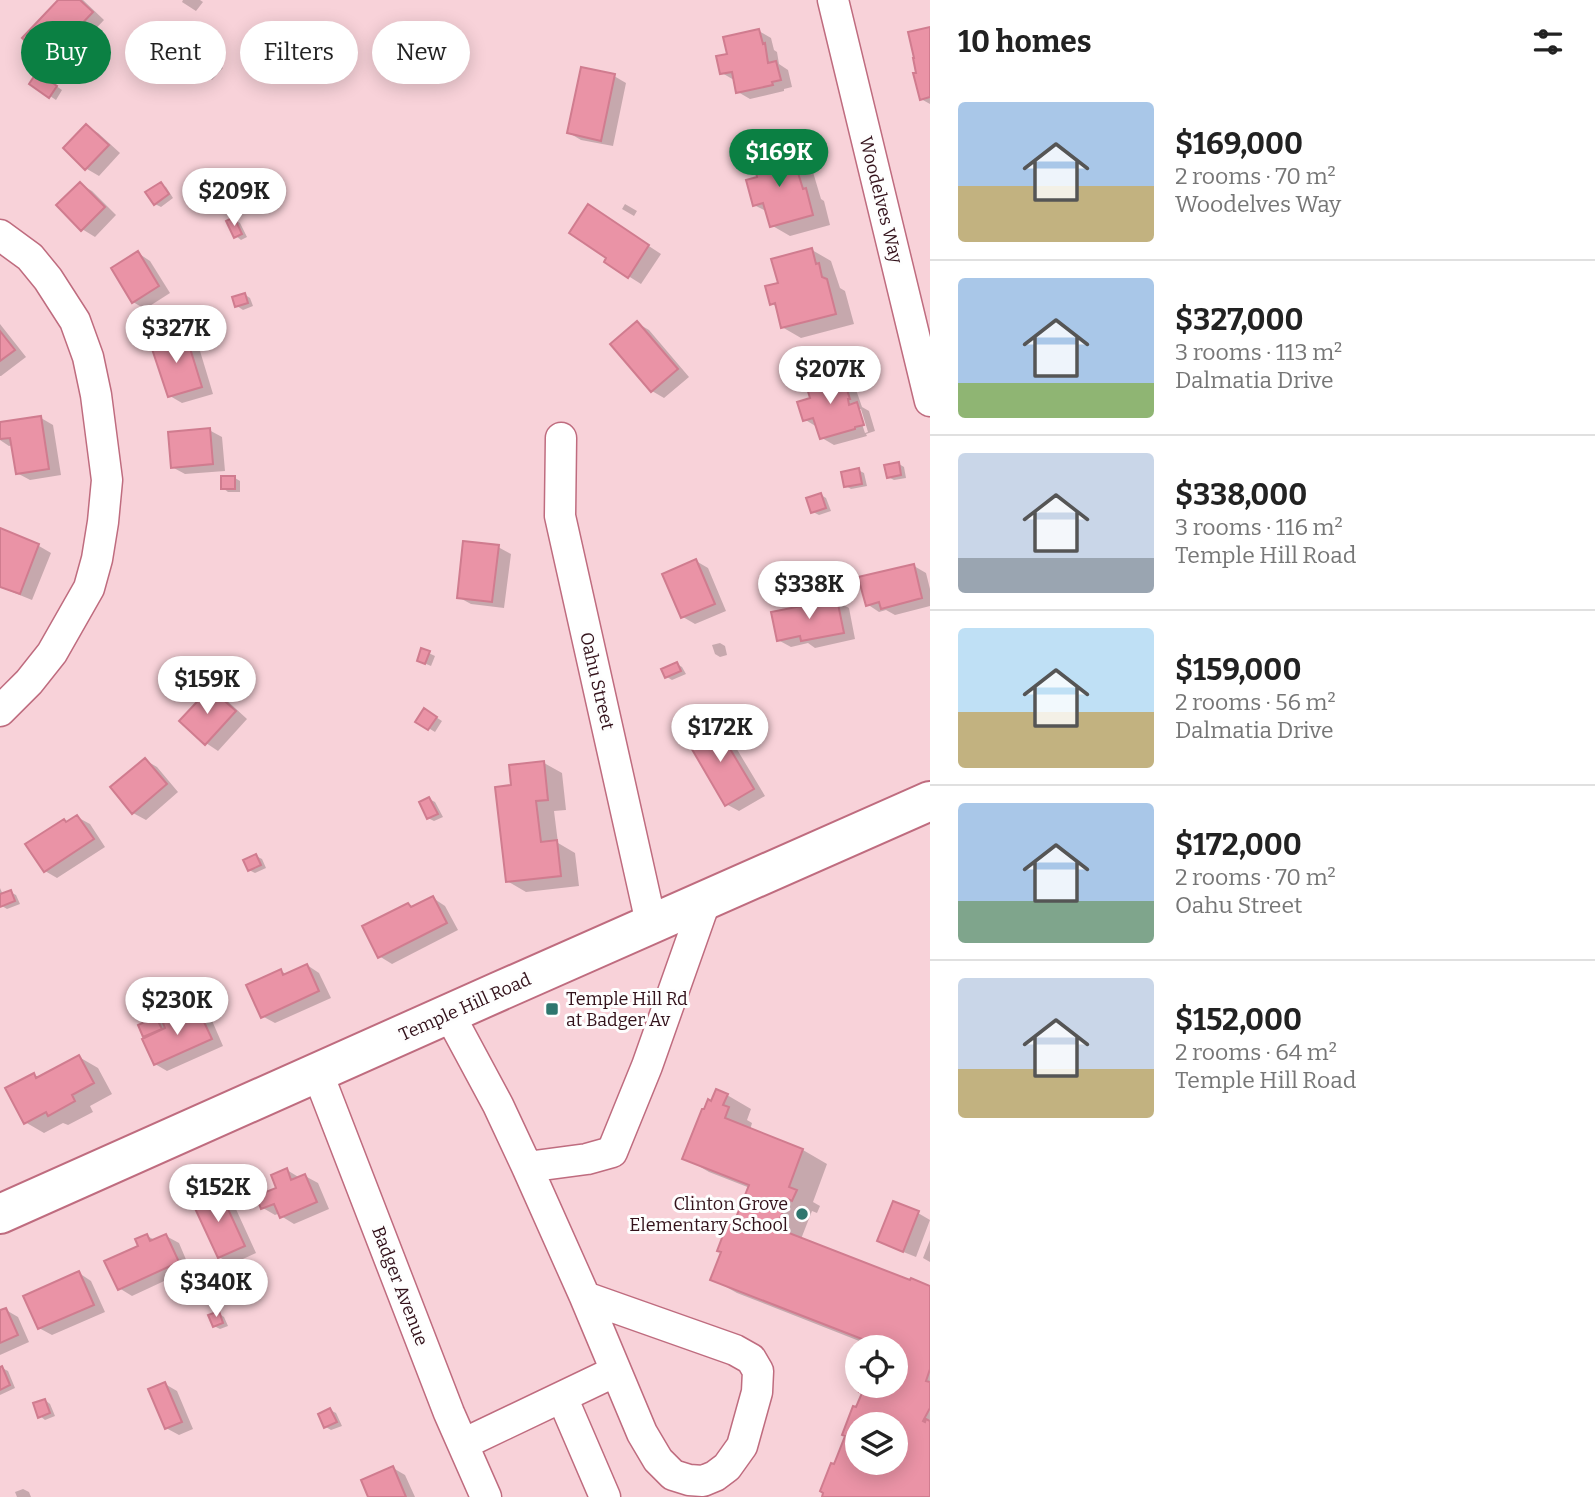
<!DOCTYPE html>
<html lang="en">
<head>
<meta charset="utf-8">
<style>
	:root { --surface:#fff; --page:#f6f6f6; --text:#222; --muted:#767676; --line:#e0e0e0; --accent:#0b8043 }
	body { margin:0; font-family:Bitter,serif; background:var(--page); color:var(--text); height:100vh; display:flex; flex-direction:column; font-size:26px; white-space:nowrap }
	* { box-sizing:border-box; margin:0 }
	p { font-size:23px; color:var(--muted) }
	.icon { flex:none; width:38px; height:38px; fill:none; stroke:currentColor; stroke-width:2; stroke-linecap:round; stroke-linejoin:round }
	.map { position:relative; flex:1; overflow:hidden }
	.drawer { display:flex; flex-direction:column; background:var(--surface); width:665px }
	.drawer>* { flex:none }
	.banner { position:absolute; left:21px; top:21px; width:665px; height:63px; display:flex; gap:14px }
	.buttons { position:absolute; left:845px; top:1335px; display:grid; gap:14px }
	.buttons a { display:grid; place-items:center; width:63px; height:63px; border-radius:50%; background:var(--surface); box-shadow:0 4px 18px #0003; font-size:35px }
	.price { position:absolute; translate:-50% -60px; padding:0 16px; border-radius:24px; background:#fff; color:#222; font-size:23px; line-height:46px; filter:drop-shadow(0 2px 4px #0008) }
	.price::after { content:''; position:absolute; left:50%; top:42px; width:21px; height:16px; margin-left:-10px; background:inherit; clip-path:polygon(0 0,100% 0,50% 100%) }
	.price.active { background:var(--accent); color:#fff }
	ul { padding:0; list-style:none }
	li { display:flex; align-items:center; gap:21px; height:175px; padding:0 28px }
	li+li { border-top:2px solid var(--line) }
	li span { display:grid; place-items:center; flex:none; width:196px; height:140px; border-radius:7px; color:#555 }
	li>.icon { margin-inline-start:auto }
	span .icon { width:84px; height:84px; fill:#fffc; stroke-width:1 }
	li b { font-size:30px }
	h2 { display:flex; justify-content:space-between; align-items:center; height:84px; padding:0 28px; font-size:30px }
	.tag { padding:0 24px; border-radius:32px; background:var(--surface); box-shadow:0 4px 18px #0003; font-size:24px; line-height:63px }
	.tag.active { background:var(--accent); color:#fff }
	main { display:flex; flex:1; min-height:0 }
	.map>svg:first-child { display:block }
</style>
</head>
<body>
<main>
<div class="map">
<svg width="930" height="1497" viewBox="0 0 930 1497">
	<rect width="100%" height="100%" fill="#f8d2d9"/>
	<path fill="#0003" fill-rule="evenodd" d="M60,0H83L104,20L69,57L65,54L56,63L44,56L25,38Z
		M183,0H200L203,2L196,11L182,2Z
		M930,29V104L921,99L918,74Z
		M759,31L771,38L774,50L777,52L779,64L788,70L792,87L784,89V91L750,99L738,92L734,80L722,73Z
		M197,45L209,55L208,56L223,68L212,80L186,58Z
		M614,76L626,83L613,146L581,140L569,133Z
		M43,77L62,90L56,100L50,96Z
		M86,126L98,133L120,153L99,176L87,169L65,148Z
		M791,152L810,162L821,199L824,201L830,225L790,236L771,225L768,212L754,205L760,178Z
		M80,184L92,191L116,215L95,237L82,229Z
		M161,184L166,187L173,198L161,207L155,204Z
		M625,204L637,211L634,216L622,209Z
		M600,214L661,254L641,284L606,262L609,258Z
		M234,219L240,223L247,237L241,240L236,236Z
		M812,250L831,261L840,288L845,291L854,324L801,338L782,327L777,307L771,303L780,284Z
		M138,253L150,261L170,293L145,309L133,302Z
		M244,294L250,298L253,306L243,310L237,306Z
		M637,323L649,330L689,377L664,398L652,391Z
		M0,324L26,357L1,376H0Z
		M184,334L197,341L213,394L182,403L170,396Z
		M841,374L853,381L862,407L869,411L875,431L866,434L867,436L834,445L822,438L817,427L804,419L812,399ZM857,409H861L868,432L865,433Z
		M41,418L53,425L61,475L30,480L17,473L13,445L9,446L0,440V424Z
		M209,430L222,437L225,471L185,474L172,467Z
		M899,464L904,467L906,478L894,480L888,477Z
		M858,470L864,473L867,486L851,489L846,486Z
		M235,478L240,481V492H228L223,488Z
		M821,495L826,498L831,511L819,515L813,512Z
		M0,530L39,546L51,553L32,600L0,587Z
		M498,547L511,554L504,608L471,604L458,597Z
		M696,561L708,568L726,611L695,624L683,617Z
		M914,566L926,573L930,589V606L895,615L886,610L879,612L867,604Z
		M836,601L849,608L855,639L815,648L808,643L791,647L778,640Z
		M720,643L725,646L727,655L720,657L715,654L712,645Z
		M422,650L435,656L431,666L424,663Z
		M677,664L682,667L686,674L672,680L667,677Z
		M210,690L223,697L247,719L218,751L206,743Z
		M425,710L442,721L435,732L417,721Z
		M714,724L726,731L765,796L739,811L726,804Z
		M145,760L157,767L178,792L146,820L133,813Z
		M544,763L562,773L566,810L554,811L558,843L575,853L579,886L526,892L507,881L513,787Z
		M429,799L435,802L443,817L434,821L428,818Z
		M77,817L90,824L105,847L57,878L45,871L68,823Z
		M256,856L262,859L266,868L255,873L249,870Z
		M0,888L3,895L10,892L16,895L20,904L7,909L2,906L0,904Z
		M433,898L445,906L458,930L392,964L379,956L408,905L414,908Z
		M307,965L319,973L331,998L275,1023L262,1016L281,971L286,974Z
		M197,1009L210,1016L223,1046L167,1071L155,1064L148,1038L145,1036L156,1019L163,1024Z
		M79,1057L98,1068L112,1094L90,1106L93,1112L68,1125L63,1123L44,1133L25,1122L34,1075L39,1078Z
		M727,1095L751,1109L747,1120L752,1123L750,1130L803,1150L827,1164L813,1202L820,1206L817,1213L812,1211L801,1239L930,1288V1497H823L864,1392L863,1386H896V1348H877L737,1293L712,1279L750,1188L709,1172L685,1158L712,1103ZM858,1424H896V1463H858Z
		M287,1170L300,1178L305,1176L318,1183L329,1209L294,1224L281,1216L280,1213L275,1215L263,1208L278,1188Z
		M217,1192L229,1199L232,1206L235,1207L256,1253L232,1264L219,1257Z
		M894,1203L918,1213L930,1220L916,1257L891,1247L879,1240Z
		M147,1236L155,1240L166,1236L179,1243L190,1269L132,1296L119,1288Z
		M930,1240V1262L923,1258Z
		M79,1273L91,1281L105,1312L52,1335L39,1328Z
		M6,1310L18,1317L29,1342L0,1355V1312Z
		M218,1313L224,1317L228,1326L220,1329L214,1326Z
		M2,1368L8,1371L15,1388L0,1395V1369Z
		M165,1384L177,1391L193,1429L179,1435L166,1428Z
		M45,1400L50,1404L55,1416L45,1420L40,1416Z
		M330,1410L336,1413L342,1426L331,1430L326,1427Z
		M393,1468L405,1475L415,1497H370Z
		M23,1489L29,1492L31,1497H17L15,1492Z"/>
	<path fill="#ea93a6" stroke="#d07c8f" stroke-width="2" fill-rule="evenodd" d="M58,0H80L93,12L56,51L52,47L43,57L22,38Z
		M930,27V97L920,100L913,73H916L913,58H914L908,32Z
		M759,29L763,44L765,43L768,63L776,61L781,80L772,82L773,85L736,93L732,72L720,74L716,56L727,54L723,37Z
		M197,43L205,51L191,65L183,58Z
		M209,55L219,64L206,78L196,69Z
		M581,67L615,74L601,141L567,133Z
		M37,72L57,86L49,98L29,84Z
		M86,124L109,145L85,170L63,148Z
		M791,150L803,189L806,188L813,215L770,227L763,203L753,206L746,180L757,177L753,160Z
		M80,182L105,207L81,231L56,205Z
		M161,182L169,194L154,205L145,192Z
		M588,204L649,245L628,278L604,262L606,258L569,233Z
		M234,217L242,234L234,238L226,221Z
		M812,248L816,264L819,263L822,277L827,279L836,314L781,328L775,303L770,305L765,286L778,283L771,259Z
		M138,251L159,286L132,303L111,268Z
		M245,293L248,303L235,307L232,297Z
		M637,321L678,369L651,392L610,344Z
		M0,331L15,350L0,361Z
		M185,332L202,387L168,397L150,343Z
		M841,372L850,399H848L849,405L857,402L864,425L855,427V429L820,439L813,418L803,421L797,402L810,398L805,382Z
		M41,416L49,469L16,474L10,438L0,439V422Z
		M210,428L213,464L171,468L168,432Z
		M899,462L901,475L887,478L884,465Z
		M859,468L862,484L844,487L841,472Z
		M221,476H235V489H221Z
		M821,493L826,508L811,513L806,498Z
		M0,528L39,544L20,594L0,587Z
		M463,541L499,545L492,602L457,598Z
		M696,559L715,604L681,618L662,574Z
		M914,564L922,598L881,609L879,602L866,606L858,577Z
		M837,599L844,633L801,641L800,636L777,641L771,612Z
		M421,648L430,651L425,664L417,661Z
		M677,662L681,671L665,678L661,669Z
		M210,688L236,711L205,745L179,721Z
		M424,708L437,717L428,730L415,722Z
		M714,722L754,789L725,806L686,739Z
		M145,758L167,784L132,814L110,787Z
		M544,761L548,800L536,801L541,842L557,840L561,876L506,882L495,787L511,785L509,765Z
		M429,797L438,814L427,819L419,802Z
		M77,815L94,839L44,872L25,844L64,819L66,822Z
		M256,854L261,865L248,871L243,860Z
		M11,890L15,901L0,907V894Z
		M433,896L447,923L378,958L362,926L408,903L411,907Z
		M307,964L319,991L261,1018L246,985L281,969L283,975Z
		M197,1007L212,1039L154,1065L142,1039L165,1028L163,1023Z
		M156,1017L162,1029L143,1037L138,1025Z
		M79,1055L94,1083L72,1095L75,1101L48,1116L46,1112L24,1124L5,1088L34,1073L36,1078Z
		M716,1089L728,1094L723,1105L729,1107L725,1118L803,1149L789,1187L797,1190L792,1201L788,1199L776,1228L910,1280L911,1278L930,1286V1369L926,1381L930,1382V1408L923,1421L925,1422L926,1419L930,1421V1497H822L823,1493L820,1491L831,1463L834,1464L845,1436L842,1435L853,1406L856,1407L862,1393L859,1392L861,1386H896V1348H880V1346L710,1280L721,1252L717,1251L728,1222L733,1225L749,1185L682,1159L702,1109H704L708,1099L711,1101ZM858,1424H896V1463H858Z
		M287,1168L291,1180L305,1174L317,1202L280,1218L274,1204L261,1209L256,1196L276,1188L271,1175Z
		M217,1190L221,1199L223,1198L245,1246L218,1258L192,1202Z
		M893,1201L919,1211L903,1252L877,1241Z
		M147,1234L150,1241L166,1234L179,1262L118,1290L104,1261L138,1246L135,1239Z
		M79,1271L94,1305L38,1329L23,1296Z
		M6,1308L18,1335L0,1343V1310Z
		M219,1311L223,1323L213,1327L208,1315Z
		M2,1366L10,1385L0,1390V1367Z
		M165,1382L182,1422L165,1429L148,1389Z
		M45,1399L50,1413L38,1418L33,1403Z
		M330,1408L337,1422L324,1428L318,1414Z
		M393,1466L406,1497H368L361,1480Z"/>
	<g fill="none" stroke-linecap="round" stroke-linejoin="round">
		<g stroke="#bf6c7f" stroke-width="33">
			<path id="minor" d="M833,0L930,401
				M0,235L30,257L48,279L75,321L88,357L96,395L107,480L103,522L97,559L89,588L52,653L29,682L0,711
				M561,438L560,516L651,923
				M449,1014L498,1105L527,1167L585,1297L642,1433L658,1460L673,1475L689,1480L703,1481L715,1476L727,1467L742,1446L757,1392L758,1371L751,1359L735,1350L585,1297
				M318,1074L449,1413L486,1497
				M527,1167L587,1159L612,1152L647,1066L706,899
				M562,1397L605,1497
				M463,1444L616,1371"/>
		</g>
		<g stroke="#bf6c7f" stroke-width="42">
			<path id="major" d="M0,1214C310,1077 619,936 930,801"/>
		</g>
		<use href="#minor" stroke="#fff" stroke-width="30"/>
		<use href="#major" stroke="#fff" stroke-width="38"/>
	</g>
	<g fill="#2e766e" stroke="#fefefe" stroke-width="2.5">
		<rect x="545" y="1002" width="14" height="14" rx="3.5"/>
		<circle cx="802" cy="1214" r="7"/>
	</g>
	<g text-anchor="middle" stroke-width="6" stroke-linejoin="round" paint-order="stroke">
		<g font-size="18" fill="#33121b" stroke="#fefefe">
			<text transform="translate(881 200) rotate(76)" y="6">Woodelves Way</text>
			<text transform="translate(597 681) rotate(77)" y="6">Oahu Street</text>
			<text transform="translate(465 1007) rotate(-24)" y="6">Temple Hill Road</text>
			<text transform="translate(400 1286) rotate(69)" y="6">Badger Avenue</text>
		</g>
		<g font-size="18" fill="#33121b" stroke="#fefefe" text-anchor="start">
			<text x="566" y="1005">Temple Hill Rd<tspan x="566" dy="21">at Badger Av</tspan></text>
			<text x="788" y="1210" text-anchor="end">Clinton Grove<tspan x="788" dy="21">Elementary School</tspan></text>
		</g>
	</g>
</svg>
<div class="buttons">
<a><svg class="icon" aria-label="locate" viewBox="0 0 24 24"><circle cx="12" cy="12" r="6"/><path d="M12 2v4M12 18v4M2 12h4M18 12h4"/></svg></a>
<a><svg class="icon" aria-label="layers" viewBox="0 0 24 24"><path d="M12 4l9 5-9 5-9-5zM3 14l9 5 9-5"/></svg></a>
</div>
<b class="price active" style="left:779px;top:189px">$169K</b>
<b class="price" style="left:234px;top:228px">$209K</b>
<b class="price" style="left:176px;top:365px">$327K</b>
<b class="price" style="left:830px;top:406px">$207K</b>
<b class="price" style="left:809px;top:621px">$338K</b>
<b class="price" style="left:207px;top:716px">$159K</b>
<b class="price" style="left:720px;top:764px">$172K</b>
<b class="price" style="left:177px;top:1037px">$230K</b>
<b class="price" style="left:218px;top:1224px">$152K</b>
<b class="price" style="left:216px;top:1319px">$340K</b>
<div class="banner">
<a class="tag active">Buy</a>
<a class="tag">Rent</a>
<a class="tag">Filters</a>
<a class="tag">New</a>
</div>
</div>
<section class="drawer">
<h2>10 homes<svg class="icon" aria-label="filters" viewBox="0 0 24 24"><path d="M4 7h16M4 17h16"/><circle cx="9" cy="7" r="2"/><circle cx="15" cy="17" r="2"/></svg></h2>
<ul>
<li><span style="background:linear-gradient(#a9c7e8 60%,#c2b280 0)"><svg class="icon" aria-label="home" viewBox="0 0 24 24"><path d="M3 11l9-7 9 7M6 9v11h12V9"/></svg></span><div><b>$169,000</b><p>2 rooms · 70 m²</p><p>Woodelves Way</p></div></li>
<li><span style="background:linear-gradient(#a9c7e8 75%,#8fb573 0)"><svg class="icon" aria-label="home" viewBox="0 0 24 24"><path d="M3 11l9-7 9 7M6 9v11h12V9"/></svg></span><div><b>$327,000</b><p>3 rooms · 113 m²</p><p>Dalmatia Drive</p></div></li>
<li><span style="background:linear-gradient(#c9d6e8 75%,#9aa5b1 0)"><svg class="icon" aria-label="home" viewBox="0 0 24 24"><path d="M3 11l9-7 9 7M6 9v11h12V9"/></svg></span><div><b>$338,000</b><p>3 rooms · 116 m²</p><p>Temple Hill Road</p></div></li>
<li><span style="background:linear-gradient(#bfe0f5 60%,#c2b280 0)"><svg class="icon" aria-label="home" viewBox="0 0 24 24"><path d="M3 11l9-7 9 7M6 9v11h12V9"/></svg></span><div><b>$159,000</b><p>2 rooms · 56 m²</p><p>Dalmatia Drive</p></div></li>
<li><span style="background:linear-gradient(#a9c7e8 70%,#7fa58c 0)"><svg class="icon" aria-label="home" viewBox="0 0 24 24"><path d="M3 11l9-7 9 7M6 9v11h12V9"/></svg></span><div><b>$172,000</b><p>2 rooms · 70 m²</p><p>Oahu Street</p></div></li>
<li><span style="background:linear-gradient(#c9d6e8 65%,#c2b280 0)"><svg class="icon" aria-label="home" viewBox="0 0 24 24"><path d="M3 11l9-7 9 7M6 9v11h12V9"/></svg></span><div><b>$152,000</b><p>2 rooms · 64 m²</p><p>Temple Hill Road</p></div></li>
</ul>
</section>
</main>
</body>
</html>
